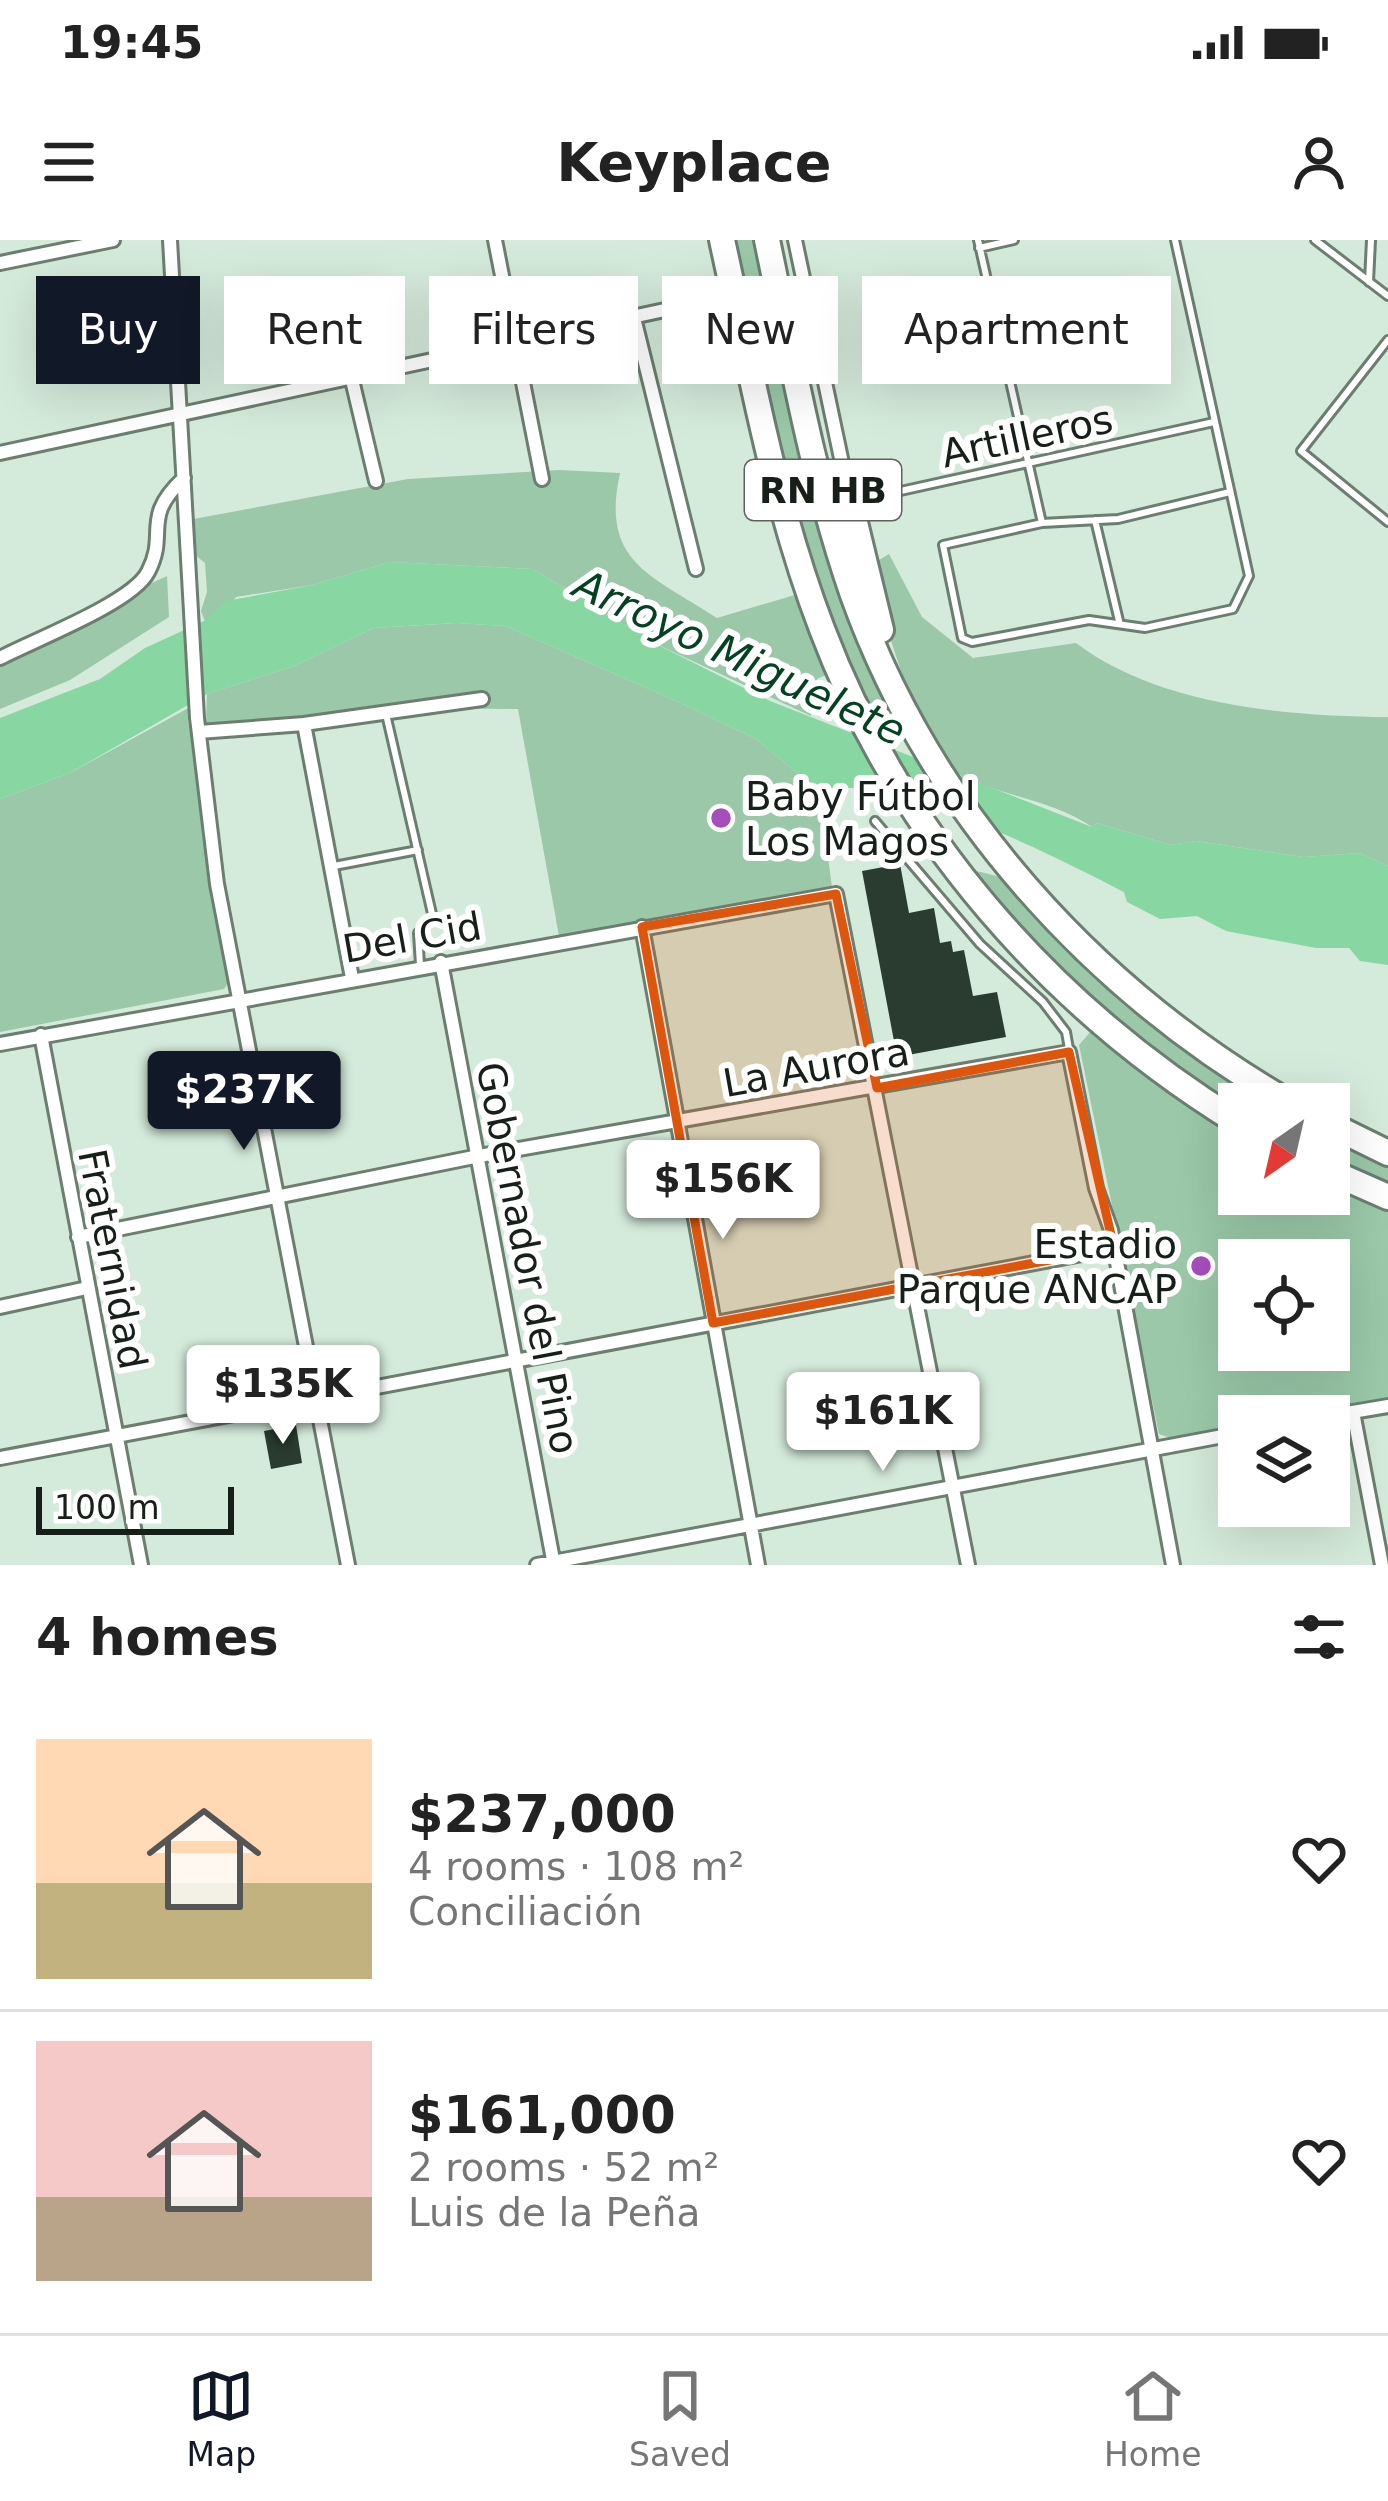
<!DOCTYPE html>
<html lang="en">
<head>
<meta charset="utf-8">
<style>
	:root { --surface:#fff; --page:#f6f6f6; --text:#222; --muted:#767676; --line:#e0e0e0; --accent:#111827 }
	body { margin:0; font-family:"DejaVu Sans",sans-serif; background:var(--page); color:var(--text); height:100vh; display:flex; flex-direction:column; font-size:45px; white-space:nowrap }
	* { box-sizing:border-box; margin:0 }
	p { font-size:39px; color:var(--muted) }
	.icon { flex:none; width:66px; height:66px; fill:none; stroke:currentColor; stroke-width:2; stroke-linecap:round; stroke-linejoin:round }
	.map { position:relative; height:1325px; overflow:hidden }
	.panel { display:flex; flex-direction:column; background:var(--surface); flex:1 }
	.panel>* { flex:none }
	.guide { position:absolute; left:36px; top:36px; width:1317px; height:108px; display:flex; gap:24px }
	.needle { width:78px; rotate:214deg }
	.controls { position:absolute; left:1218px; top:843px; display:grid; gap:24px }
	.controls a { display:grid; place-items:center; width:132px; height:132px; border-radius:0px; background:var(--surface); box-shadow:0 12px 48px #0002; font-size:60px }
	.scale { position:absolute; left:36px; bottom:30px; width:198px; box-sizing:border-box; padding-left:12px; border:6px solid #171f19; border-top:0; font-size:33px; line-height:42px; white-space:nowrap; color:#171f19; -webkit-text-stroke:9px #fff; paint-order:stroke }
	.price { position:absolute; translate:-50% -102px; padding:0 27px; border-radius:12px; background:#fff; color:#222; font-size:39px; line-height:78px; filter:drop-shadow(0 3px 6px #0008) }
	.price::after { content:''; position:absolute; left:50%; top:72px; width:36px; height:27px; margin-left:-18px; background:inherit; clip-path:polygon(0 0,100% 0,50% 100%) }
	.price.on { background:var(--accent); color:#fff }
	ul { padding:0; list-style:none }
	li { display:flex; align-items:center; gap:36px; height:300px; padding:0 36px }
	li+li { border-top:3px solid var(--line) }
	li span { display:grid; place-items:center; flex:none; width:336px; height:240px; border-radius:0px; color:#555 }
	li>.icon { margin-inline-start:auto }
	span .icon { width:144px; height:144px; fill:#fffc; stroke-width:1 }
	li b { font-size:51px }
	h2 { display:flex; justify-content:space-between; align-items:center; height:144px; padding:0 36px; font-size:51px }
	.tag { padding:0 42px; border-radius:0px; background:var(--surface); box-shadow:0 12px 48px #0002; font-size:42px; line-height:108px }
	.tag.on { background:var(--accent); color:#fff }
	.status { display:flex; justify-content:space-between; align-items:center; height:84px; padding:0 60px; background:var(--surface); direction:ltr }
	.status svg { height:33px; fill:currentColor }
	header { display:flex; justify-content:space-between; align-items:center; height:156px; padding:0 36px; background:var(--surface); font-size:54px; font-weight:600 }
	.menu { display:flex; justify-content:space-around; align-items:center; height:168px; border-top:3px solid var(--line); background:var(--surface); font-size:33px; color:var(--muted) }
	.menu a { display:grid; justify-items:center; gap:6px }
	.menu .on { color:var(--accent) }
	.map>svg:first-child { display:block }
</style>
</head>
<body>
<div class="status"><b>19:45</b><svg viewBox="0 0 49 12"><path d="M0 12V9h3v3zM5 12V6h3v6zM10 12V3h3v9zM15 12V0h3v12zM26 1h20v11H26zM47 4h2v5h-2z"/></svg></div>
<header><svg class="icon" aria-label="menu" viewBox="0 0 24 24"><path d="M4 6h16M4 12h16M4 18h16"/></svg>Keyplace<svg class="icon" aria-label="person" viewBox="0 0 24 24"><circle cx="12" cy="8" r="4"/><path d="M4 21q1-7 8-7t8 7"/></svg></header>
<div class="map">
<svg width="1388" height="1325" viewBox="0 0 1388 1325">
	<rect width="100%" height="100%" fill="#d4eada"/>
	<path fill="#9ac8a8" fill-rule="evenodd" d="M735,0H756L895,476L868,466L803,301Z
		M559,230L620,233C600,323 652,335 717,378L798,354L830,433L817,439L811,476L656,404L533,329L390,322L312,345L236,357L209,392L201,371L207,352L205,323L195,315L194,279L408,239Z
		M889,314L922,377L973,418L1076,403C1159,466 1287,476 1388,477V626L1360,613L1303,617L1196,601L1171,605L1097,583L1092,587C1057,562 1003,556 962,536C921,516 880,370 871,325Z
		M167,336L169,377L70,440L0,469V412Z
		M457,383L505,386L674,460L756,499L819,551L832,647L559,696L518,469L405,468L206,486L207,454L294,426L374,388Z
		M192,466L188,481L228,743L224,749L0,792V559L70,533Z
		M969,629L1004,638L1101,740L1218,832L1270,864H1239V870C1136,801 1048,725 969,629Z
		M1092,790L1239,895V954H1329V943L1388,968V1159L1297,1176H1239V1187L1174,1199L1159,1194L1079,805ZM1239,1020H1329V1110H1239Z
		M1329,895L1388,922V945L1329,919Z"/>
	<path fill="#88d6a2" d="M390,322L533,329L656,404L770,461L1092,587L1097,583L1171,605L1196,601L1303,617L1360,613L1388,626V725L1360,721L1349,708H1316L1226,691L1197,676L1160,679L1127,662L1124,652C1060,619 887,530 819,551L756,499L674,460L505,386L456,383L374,388L294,426L207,454L70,533L0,559V478L100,439L145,408L204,381L226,361L312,345Z"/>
	<path fill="#2a3b2f" d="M900,624L909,673L934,668L940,703L951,701L953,712L964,710L973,756L997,752L1006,797L897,817L862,631Z
		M296,1185L302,1223L271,1229L264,1191Z"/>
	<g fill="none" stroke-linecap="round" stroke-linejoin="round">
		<g stroke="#6b7e70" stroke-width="12">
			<path id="lane" d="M978,0L1042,283
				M1175,0L1249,336L1233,369L1145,388L1089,380L972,402L962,398L943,305L1042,283L1118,279L1230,252
				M1315,0L1388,56
				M979,8L1014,0
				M1369,42L1371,0
				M1388,100L1301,211L1388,282
				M855,261L1214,182
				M1095,280L1119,381
				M386,474L433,678L418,693L420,725
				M875,581L980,704L1043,762L1066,792L1069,809
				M334,626L418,610"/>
		</g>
		<g stroke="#6b7e70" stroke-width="18">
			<path id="street" d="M170,0L197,478L217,644L348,1325
				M495,0L542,239
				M795,0L850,261
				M0,23L113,0
				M634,78L696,329
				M352,140L376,241
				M0,213L702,62
				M0,418C34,400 132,363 148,332C169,292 140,279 184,238
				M304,484L352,738
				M199,492L304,484L482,459
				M642,687L758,1325
				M441,722L554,1325
				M41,795L141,1325
				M0,804L836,654L968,1325
				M78,997L479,916L1069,812L1096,948L1111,990L1173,1325
				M0,1067L87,1048
				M1353,1172L1382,1325
				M1329,1176L1388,1166
				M0,1218L1114,1008
				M537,1325L1239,1193"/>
		</g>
		<g stroke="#6b7e70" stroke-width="30">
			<path id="highway" d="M722,0C751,131 774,264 822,389C900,596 1052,768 1239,883
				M767,0C792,119 813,240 853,355C931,572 1093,750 1291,864
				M850,262L881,390
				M1329,884L1388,913
				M1329,931L1388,957"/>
		</g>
		<use href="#lane" stroke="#fff" stroke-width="6"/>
		<use href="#street" stroke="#fff" stroke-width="12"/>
		<use href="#highway" stroke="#fff" stroke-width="24"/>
	</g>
	<path fill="#de560d" fill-opacity="0.2" stroke="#de560d" stroke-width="9" stroke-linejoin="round" d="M836,654L877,848L1069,812L1114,1008L713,1083L642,687Z"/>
	<g fill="#a64fbc" stroke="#fff" stroke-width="4.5">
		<circle cx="721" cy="578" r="12"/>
		<circle cx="1201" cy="1026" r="12"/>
	</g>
	<g text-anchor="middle" stroke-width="12" stroke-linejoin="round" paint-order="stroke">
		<rect fill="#fff" stroke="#5d625e" stroke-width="3" x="745" y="220" width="156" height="60" rx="9"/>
		<g font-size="36" font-weight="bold" fill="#171f19">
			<text x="823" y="263">RN HB</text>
		</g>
		<g font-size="39" fill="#171f19" stroke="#fff">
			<text transform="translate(1027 196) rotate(-12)" y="14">Artilleros</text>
			<text transform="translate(412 697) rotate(-10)" y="14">Del Cid</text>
			<text transform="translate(816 827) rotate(-10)" y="14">La Aurora</text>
			<text transform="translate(528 1018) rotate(79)" y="14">Gobernador del Pino</text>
			<text transform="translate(113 1019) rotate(79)" y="14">Fraternidad</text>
		</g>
		<g font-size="39" fill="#171f19" stroke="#fff" text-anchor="start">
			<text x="745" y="570">Baby Fútbol<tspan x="745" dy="45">Los Magos</tspan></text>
			<text x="1177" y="1018" text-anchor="end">Estadio<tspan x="1177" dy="45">Parque ANCAP</tspan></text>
		</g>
		<g font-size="42" font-style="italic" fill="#044322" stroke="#fff">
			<text transform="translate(740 417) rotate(25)" y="15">Arroyo Miguelete</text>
		</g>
	</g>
</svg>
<div class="controls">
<a><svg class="needle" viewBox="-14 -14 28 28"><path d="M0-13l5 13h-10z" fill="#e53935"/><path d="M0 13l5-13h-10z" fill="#767676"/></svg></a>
<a><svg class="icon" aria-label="locate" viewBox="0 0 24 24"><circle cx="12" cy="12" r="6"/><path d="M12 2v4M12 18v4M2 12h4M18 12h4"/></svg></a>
<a><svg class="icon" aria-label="layers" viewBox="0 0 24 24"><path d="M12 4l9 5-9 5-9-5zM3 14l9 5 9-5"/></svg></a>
</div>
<div class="scale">100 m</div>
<b class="price on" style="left:244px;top:913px">$237K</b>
<b class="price" style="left:723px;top:1002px">$156K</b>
<b class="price" style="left:283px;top:1207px">$135K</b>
<b class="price" style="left:883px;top:1234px">$161K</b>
<div class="guide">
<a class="tag on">Buy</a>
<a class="tag">Rent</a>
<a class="tag">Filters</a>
<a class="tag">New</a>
<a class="tag">Apartment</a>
</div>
</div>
<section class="panel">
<h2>4 homes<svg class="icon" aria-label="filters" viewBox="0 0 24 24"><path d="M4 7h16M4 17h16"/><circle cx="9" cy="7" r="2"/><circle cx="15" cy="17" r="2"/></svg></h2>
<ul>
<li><span style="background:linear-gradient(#ffd9b3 60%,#c2b280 0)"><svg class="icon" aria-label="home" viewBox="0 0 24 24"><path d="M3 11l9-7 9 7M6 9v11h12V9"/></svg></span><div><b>$237,000</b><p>4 rooms · 108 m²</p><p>Conciliación</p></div><svg class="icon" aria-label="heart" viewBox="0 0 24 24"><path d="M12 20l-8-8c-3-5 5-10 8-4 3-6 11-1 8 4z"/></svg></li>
<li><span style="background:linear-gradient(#f6c9c9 65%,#b9a48a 0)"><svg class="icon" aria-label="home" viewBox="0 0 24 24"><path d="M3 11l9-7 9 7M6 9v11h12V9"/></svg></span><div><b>$161,000</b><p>2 rooms · 52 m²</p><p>Luis de la Peña</p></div><svg class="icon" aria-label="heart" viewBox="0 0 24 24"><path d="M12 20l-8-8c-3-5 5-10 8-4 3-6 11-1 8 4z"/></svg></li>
</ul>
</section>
<nav class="menu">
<a class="on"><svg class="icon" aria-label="map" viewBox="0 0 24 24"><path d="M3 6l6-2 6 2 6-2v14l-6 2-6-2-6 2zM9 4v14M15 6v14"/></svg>Map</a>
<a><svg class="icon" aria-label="saved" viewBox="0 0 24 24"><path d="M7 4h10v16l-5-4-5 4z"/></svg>Saved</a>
<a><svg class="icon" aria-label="home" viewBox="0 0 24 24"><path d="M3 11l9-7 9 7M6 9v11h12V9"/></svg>Home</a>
</nav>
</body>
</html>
